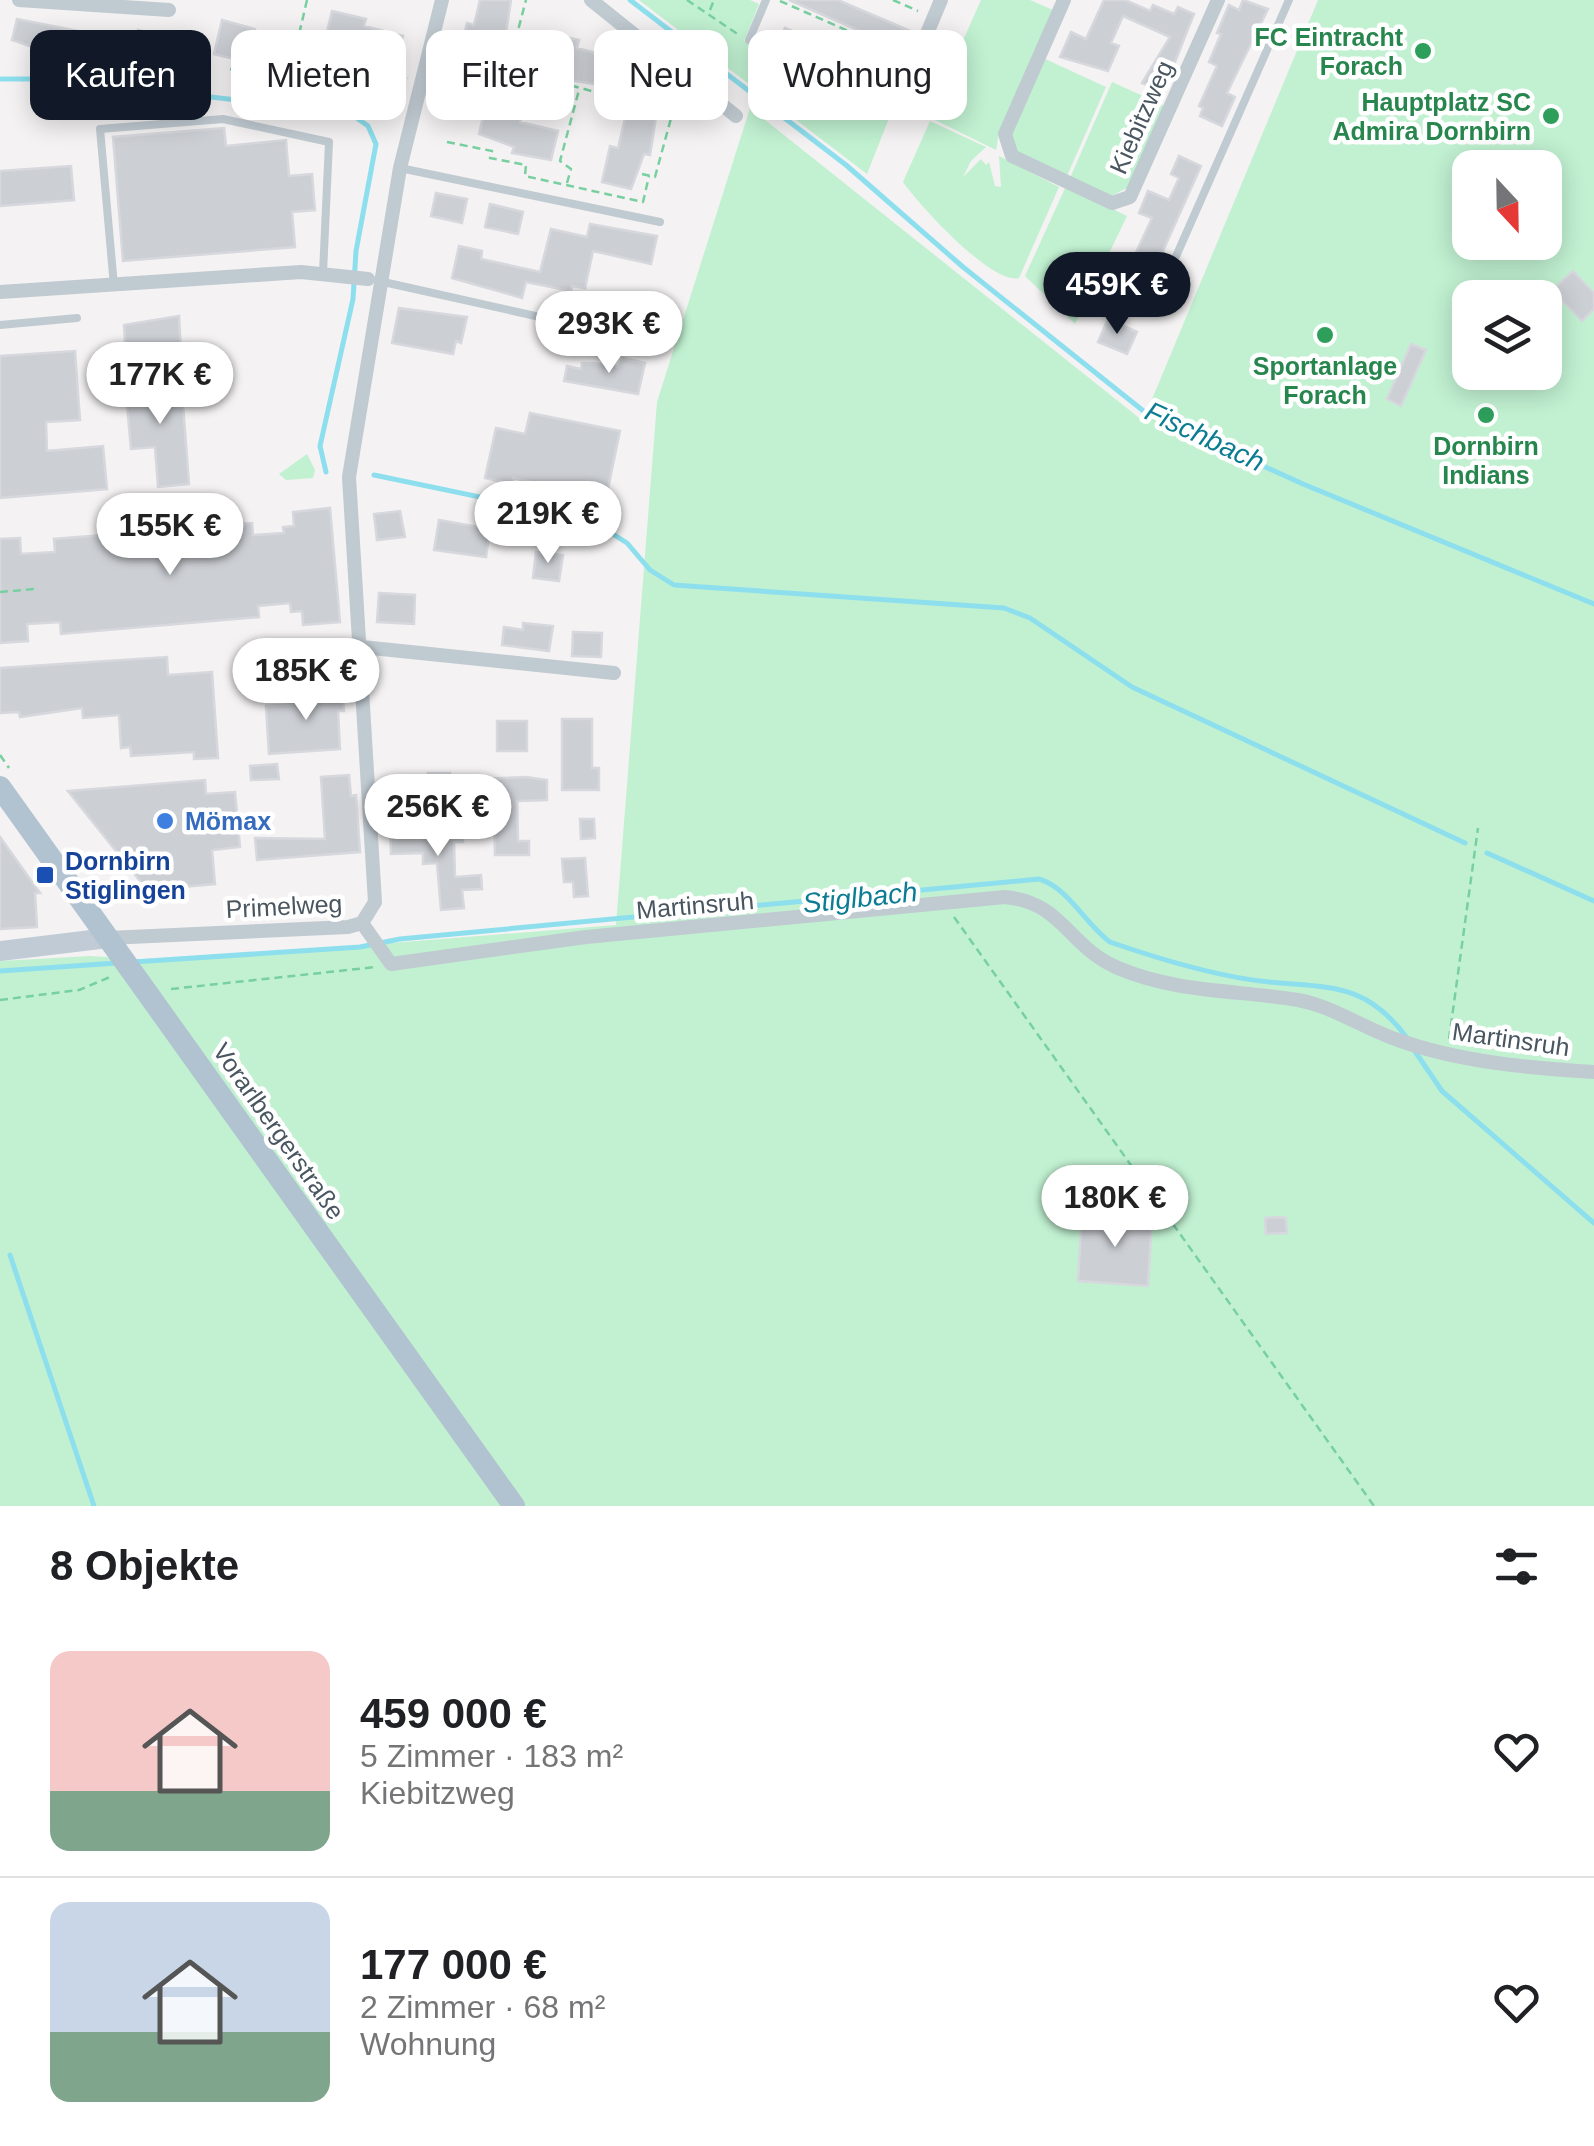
<!DOCTYPE html>
<html lang="de">
<head>
<meta charset="utf-8">
<style>
	:root { --surface:#fff; --page:#f6f6f6; --text:#202124; --muted:#757577; --line:#e0e0e0; --accent:#111827 }
	body { margin:0; font-family:Arial,sans-serif; background:var(--page); color:var(--text); height:100vh; display:flex; flex-direction:column; font-size:38px; white-space:nowrap }
	* { box-sizing:border-box; margin:0 }
	p { font-size:32px; color:var(--muted) }
	.icon { flex:none; width:55px; height:55px; fill:none; stroke:currentColor; stroke-width:2; stroke-linecap:round; stroke-linejoin:round }
	.map { position:relative; height:1506px; overflow:hidden }
	.panel { display:flex; flex-direction:column; background:var(--surface); flex:1 }
	.panel>* { flex:none }
	.top-card { position:absolute; left:30px; top:30px; width:1000px; height:90px; display:flex; gap:20px }
	.needle { width:65px; rotate:158deg }
	.controls { position:absolute; left:1452px; top:150px; display:grid; gap:20px }
	.controls a { display:grid; place-items:center; width:110px; height:110px; border-radius:20px; background:var(--surface); box-shadow:0 5px 25px #0003; font-size:50px }
	.price { position:absolute; translate:-50% -85px; padding:0 22px; border-radius:35px; background:#fff; color:#222; font-size:32px; line-height:65px; filter:drop-shadow(0 2px 5px #0008) }
	.price::after { content:''; position:absolute; left:50%; top:60px; width:30px; height:22px; margin-left:-15px; background:inherit; clip-path:polygon(0 0,100% 0,50% 100%) }
	.price.on { background:var(--accent); color:#fff }
	ul { padding:0; list-style:none }
	li { display:flex; align-items:center; gap:30px; height:250px; padding:0 50px }
	li+li { border-top:2px solid var(--line) }
	li span { display:grid; place-items:center; flex:none; width:280px; height:200px; border-radius:20px; color:#555 }
	li>.icon { margin-inline-start:auto }
	span .icon { width:120px; height:120px; fill:#fffc; stroke-width:1 }
	li b { font-size:42px }
	h2 { display:flex; justify-content:space-between; align-items:center; height:120px; padding:0 50px; font-size:42px }
	.tag { padding:0 35px; border-radius:20px; background:var(--surface); box-shadow:0 5px 25px #0003; font-size:35px; line-height:90px }
	.tag.on { background:var(--accent); color:#fff }
	.map>svg:first-child { display:block }
</style>
</head>
<body>
<div class="map">
<svg width="1594" height="1506" viewBox="0 0 1594 1506">
	<rect width="100%" height="100%" fill="#f4f2f2"/>
	<path fill="#c1f1d1" fill-rule="evenodd" d="M639,0H750L759,4L744,41L893,108L867,174Z
		M981,0H1030L1053,10L999,132L996,150L929,117Z
		M1318,0H1594V1506H0V961L90,956L168,961L616,925L657,402L750,108L1143,421ZM1470,168H1545V242H1470ZM1470,298H1545V372H1470Z
		M1043,58L1106,87L1067,176L1026,159L1013,148L1011,130Z
		M1112,82L1165,106L1131,186L1111,196L1070,178Z
		M930,121L986,147L971,161L963,177L981,159L986,165L989,162L995,186L1001,187L999,156L1059,187L1019,278C992,285 920,206 903,182Z
		M1066,186L1127,216L1075,324L1025,276Z
		M307,454L315,470L313,478L286,480L279,474Z"/>
	<g fill="none" stroke-linecap="round" stroke-linejoin="round">
		<path stroke="#8ddfee" stroke-width="5" d="M630,0L846,165L963,267L1146,413L1303,484L1594,604
			M0,79H56L280,105L354,116L368,126L376,144L356,251L353,299L320,446L326,472
			M374,475L591,520L627,543L650,570L674,585L1004,608L1030,618L1132,687L1465,843
			M1487,853L1594,901
			M133,962L360,947L400,939L1039,879C1069,888 1085,924 1110,942C1159,959 1217,977 1269,982C1330,988 1366,982 1407,1038
			M0,971L117,963
			M1412,1047L1442,1091L1594,1223
			M10,1255L94,1506"/>
	</g>
	<path fill="#cccfd4" stroke="#d6d8dd" stroke-width="2.5" d="M480,0H511L506,33L500,31L486,66L458,59L467,23L474,25Z
		M789,0H838L915,33L908,52Z
		M1104,0H1125L1150,11L1153,5L1174,14L1178,7L1194,14L1163,92L1142,83L1170,37L1123,16L1111,43L1119,46L1108,71L1060,57L1071,32L1086,39Z
		M1243,0L1268,9L1227,93L1235,97L1222,126L1200,116L1203,108L1199,106L1217,66L1209,62L1221,34L1217,33L1229,5L1239,10Z
		M332,11L366,19L364,26L403,36L395,69L356,60L357,52L324,44Z
		M17,19L123,40L113,80L60,71L63,58L12,40Z
		M222,20L255,29L253,36L292,46L284,79L245,70L247,62L214,54Z
		M785,28L894,75L886,93L777,46Z
		M138,30L157,35L151,55L133,50Z
		M543,32L579,40L577,48L614,58L607,86L569,80L571,74L536,60Z
		M938,34L953,40L938,74L924,68Z
		M486,105L522,114L520,122L558,131L551,160L512,153L514,147L479,134Z
		M627,110L656,117L650,155L644,154L631,189L602,182L610,146L618,148Z
		M224,128L226,146L286,140L289,176L312,174L315,210L292,212L295,247L123,261L113,137Z
		M1179,156L1201,166L1149,282L1127,272L1152,218L1139,213L1148,191L1169,200L1179,178L1171,174Z
		M71,166L74,200L0,206V171Z
		M436,193L467,199L462,223L431,216Z
		M490,204L523,212L518,234L485,227Z
		M590,224L657,236L651,264L593,251L585,288L572,286L571,291L526,282L522,298L452,278L459,246L482,251L481,259L540,272L551,229L587,237Z
		M1573,271L1594,293V309L1582,321L1552,290Z
		M639,303L664,308L661,326L635,321Z
		M399,308L467,317L461,343L456,341L453,354L392,343Z
		M179,316L181,353L126,357L124,325Z
		M1108,319L1137,332L1127,354L1098,342Z
		M1411,344L1426,350L1401,406L1387,399Z
		M75,351L80,420L46,422L47,451L103,446L107,489L0,498V356Z
		M623,358L645,363L638,394L564,381L567,366L581,369L582,363H593L618,367Z
		M181,378L189,484L158,487L155,447L131,449L125,383Z
		M530,413L620,431L606,498L513,478L512,484L485,478L496,428L525,434Z
		M330,508L340,622L303,625L302,611L291,612L290,603L258,606L259,617L61,634L60,622L27,624L28,641L0,643V539L20,538L21,554L55,552L54,539L252,523L253,535L284,533L283,527L294,526L293,512Z
		M400,511L405,537L377,540L374,514Z
		M439,520L490,529L486,557L434,550Z
		M536,552L563,555L559,581L533,578Z
		M379,593L415,595L414,624L377,622Z
		M523,623L553,626L549,651L502,645L504,627L523,630Z
		M573,632L602,633L601,657L572,656Z
		M167,657L168,675L212,672L218,758L194,759V752L131,756L130,747L121,748L119,715L83,718L82,708L20,717L19,712L0,713V668Z
		M342,687L344,711H338L340,749L269,754L266,706L307,703L306,689Z
		M562,719H592V768H599V790H562Z
		M497,721H527V751H497Z
		M277,764L279,779L251,780L250,766Z
		M428,773H450V802H409L408,778L428,777Z
		M349,775L351,796L356,795L360,852L257,860L255,838L325,839L321,777Z
		M526,777L547,780V800L517,801L518,841H529V855H495L494,799H475V779Z
		M205,780L206,794L235,792L240,847L212,850L215,884L171,888L172,894L152,896L68,791Z
		M580,819H594L595,838L581,839Z
		M463,827V842H454L455,877L481,875L482,889L462,890L464,908L441,910L437,863L423,864V853L391,854L390,829Z
		M0,837L40,893H35L37,927L0,929Z
		M585,858L588,896L574,897L573,882H564L562,859Z
		M1082,1214L1152,1218L1148,1286L1078,1281Z
		M1277,1217L1286,1218L1287,1233L1266,1234L1265,1218Z"/>
	<g fill="none" stroke-linecap="round" stroke-linejoin="round">
		<path stroke="#78d0a0" stroke-width="2.5" stroke-dasharray="8 5" stroke-linecap="butt" d="M307,0L297,43L310,46L308,55L408,78
			M687,0L739,35
			M893,0L918,11
			M780,1L898,53
			M710,10L714,0
			M759,45L877,96
			M501,52L518,56L514,70L621,99L633,53
			M512,53L526,0
			M444,64L499,79L506,54
			M230,69L240,71L239,79C271,84 296,77 330,85
			M303,78L308,57
			M622,100L658,109L661,116L668,118
			M447,142L492,151L490,158L526,165L525,176L643,202L649,176
			M642,174L655,177L679,89
			M567,183L571,169L560,161L579,90
			M0,592L35,589
			M0,755L9,768
			M954,917L1374,1506
			M171,989L376,967
			M0,1000L79,990L110,977
			M1449,1039L1478,828"/>
		<path stroke="#c0cad1" stroke-width="8" d="M749,40L766,0
			M400,168L660,222
			M379,281L652,342
			M114,286L100,129L223,119L329,142L323,273
			M1159,295L1289,0
			M0,325L77,318"/>
		<path stroke="#c0cad1" stroke-width="14" d="M19,0L169,10
			M591,0L736,116
			M1064,0L1005,134L1012,156L1112,203L1130,197L1218,0
			M907,81L941,0
			M0,292L301,272L368,279
			M362,647L614,673
			M362,923L391,964L586,937L1005,897C1064,903 1067,946 1118,968C1177,993 1237,990 1298,1000C1332,1006 1365,1029 1398,1040C1460,1062 1529,1068 1594,1072
			M108,938L348,927L362,923L375,902L349,477L400,168L442,0"/>
		<path stroke="#c0cbd5" stroke-width="20" d="M0,951L108,938"/>
		<path stroke="#b1c3d0" stroke-width="22" d="M0,787L514,1506"/>
	</g>
	<g fill="#2e9e5b" stroke="#fff" stroke-width="4">
		<circle cx="1423" cy="51" r="10"/>
		<circle cx="1551" cy="116" r="10"/>
		<circle cx="1325" cy="335" r="10"/>
		<circle cx="1486" cy="415" r="10"/>
	</g>
	<circle fill="#3f7fe0" stroke="#fff" stroke-width="4" cx="165" cy="821" r="10"/>
	<rect fill="#1a4fb4" stroke="#fff" stroke-width="4" x="35" y="865" width="20" height="20" rx="5"/>
	<g text-anchor="middle" stroke-width="9" stroke-linejoin="round" paint-order="stroke">
		<g font-size="25" font-weight="bold" fill="#27864d" stroke="#fff" text-anchor="end">
			<text x="1403" y="46">FC Eintracht<tspan x="1403" dy="29">Forach</tspan></text>
			<text x="1531" y="111">Hauptplatz SC<tspan x="1531" dy="29">Admira Dornbirn</tspan></text>
			<text x="1325" y="375" text-anchor="middle">Sportanlage<tspan x="1325" dy="29">Forach</tspan></text>
			<text x="1486" y="455" text-anchor="middle">Dornbirn<tspan x="1486" dy="29">Indians</tspan></text>
		</g>
		<g font-size="25" fill="#495660" stroke="#fff">
			<text transform="translate(1141 117) rotate(-66)" y="9">Kiebitzweg</text>
			<text transform="translate(695 905) rotate(-5)" y="9">Martinsruh</text>
			<text transform="translate(284 906) rotate(-3)" y="9">Primelweg</text>
			<text transform="translate(1511 1039) rotate(8)" y="9">Martinsruh</text>
			<text transform="translate(279 1131) rotate(55)" y="9">Vorarlbergerstraße</text>
		</g>
		<g font-size="25" font-weight="bold" fill="#366cbe" stroke="#fff" text-anchor="start">
			<text x="185" y="830">Mömax</text>
		</g>
		<g font-size="25" font-weight="bold" fill="#164399" stroke="#fff" text-anchor="start">
			<text x="65" y="870">Dornbirn<tspan x="65" dy="29">Stiglingen</tspan></text>
		</g>
		<g font-size="28" font-style="italic" fill="#0b7c92" stroke="#fff">
			<text transform="translate(1205 436) rotate(25)" y="10">Fischbach</text>
			<text transform="translate(860 897) rotate(-6)" y="10">Stiglbach</text>
		</g>
	</g>
</svg>
<div class="controls">
<a><svg class="needle" viewBox="-14 -14 28 28"><path d="M0-13l5 13h-10z" fill="#e53935"/><path d="M0 13l5-13h-10z" fill="#757577"/></svg></a>
<a><svg class="icon" aria-label="layers" viewBox="0 0 24 24"><path d="M12 4l9 5-9 5-9-5zM3 14l9 5 9-5"/></svg></a>
</div>
<b class="price on" style="left:1117px;top:337px">459K €</b>
<b class="price" style="left:609px;top:376px">293K €</b>
<b class="price" style="left:160px;top:427px">177K €</b>
<b class="price" style="left:548px;top:566px">219K €</b>
<b class="price" style="left:170px;top:578px">155K €</b>
<b class="price" style="left:306px;top:723px">185K €</b>
<b class="price" style="left:438px;top:859px">256K €</b>
<b class="price" style="left:1115px;top:1250px">180K €</b>
<div class="top-card">
<a class="tag on">Kaufen</a>
<a class="tag">Mieten</a>
<a class="tag">Filter</a>
<a class="tag">Neu</a>
<a class="tag">Wohnung</a>
</div>
</div>
<section class="panel">
<h2>8 Objekte<svg class="icon" aria-label="filters" viewBox="0 0 24 24"><path d="M4 7h16M4 17h16"/><circle cx="9" cy="7" r="2"/><circle cx="15" cy="17" r="2"/></svg></h2>
<ul>
<li><span style="background:linear-gradient(#f6c9c9 70%,#7fa58c 0)"><svg class="icon" aria-label="home" viewBox="0 0 24 24"><path d="M3 11l9-7 9 7M6 9v11h12V9"/></svg></span><div><b>459 000 €</b><p>5 Zimmer · 183 m²</p><p>Kiebitzweg</p></div><svg class="icon" aria-label="heart" viewBox="0 0 24 24"><path d="M12 20l-8-8c-3-5 5-10 8-4 3-6 11-1 8 4z"/></svg></li>
<li><span style="background:linear-gradient(#c9d6e8 65%,#7fa58c 0)"><svg class="icon" aria-label="home" viewBox="0 0 24 24"><path d="M3 11l9-7 9 7M6 9v11h12V9"/></svg></span><div><b>177 000 €</b><p>2 Zimmer · 68 m²</p><p>Wohnung</p></div><svg class="icon" aria-label="heart" viewBox="0 0 24 24"><path d="M12 20l-8-8c-3-5 5-10 8-4 3-6 11-1 8 4z"/></svg></li>
</ul>
</section>
</body>
</html>
